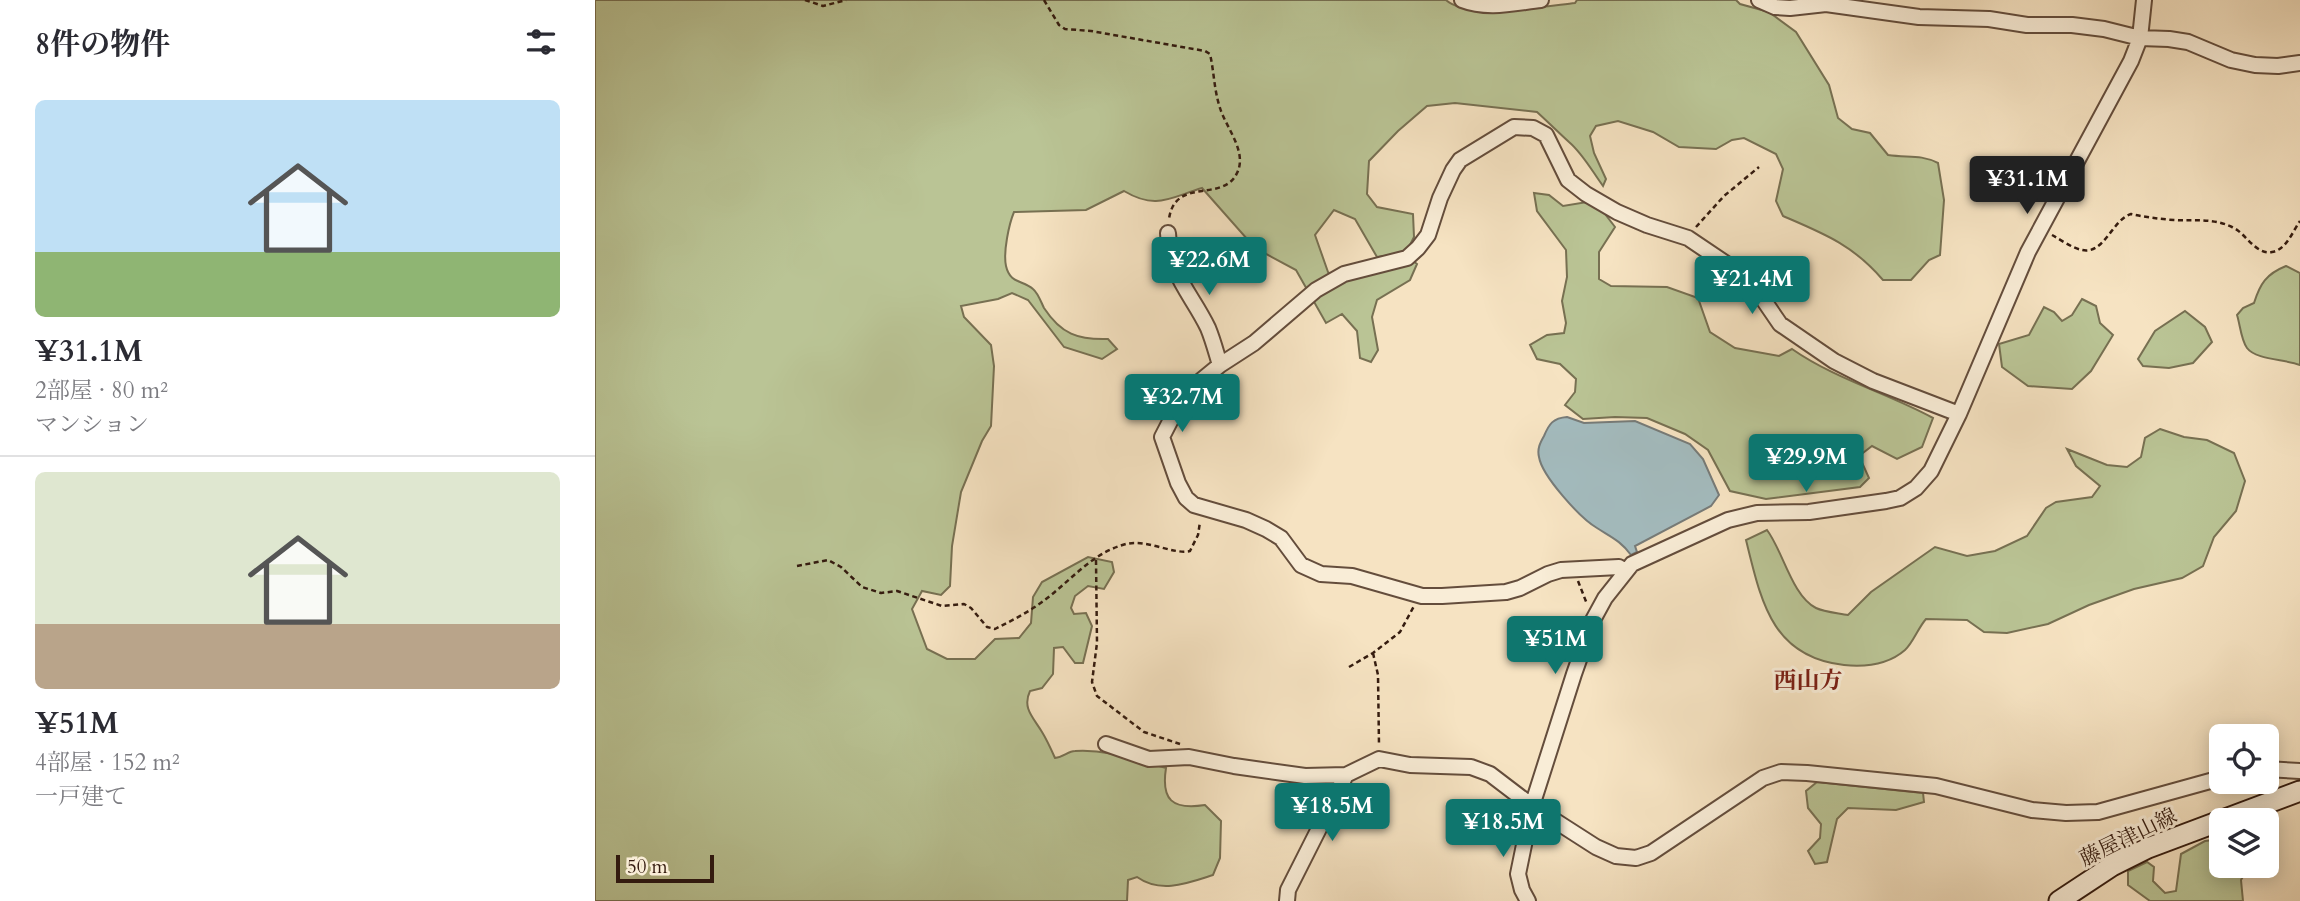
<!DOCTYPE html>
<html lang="ja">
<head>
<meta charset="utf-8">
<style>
	:root { --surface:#fff; --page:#f2f2f3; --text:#2b2b33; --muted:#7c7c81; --line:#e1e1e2; --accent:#0f766e }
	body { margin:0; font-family:Cardo,"Noto Serif JP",serif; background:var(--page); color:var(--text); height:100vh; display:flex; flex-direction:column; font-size:26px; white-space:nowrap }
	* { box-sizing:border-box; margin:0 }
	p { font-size:23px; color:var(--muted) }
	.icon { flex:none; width:38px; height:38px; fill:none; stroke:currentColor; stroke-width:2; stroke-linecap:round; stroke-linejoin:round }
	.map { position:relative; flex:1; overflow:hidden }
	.drawer { display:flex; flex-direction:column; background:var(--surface); width:595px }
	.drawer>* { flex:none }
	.tools { position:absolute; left:1614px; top:724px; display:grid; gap:14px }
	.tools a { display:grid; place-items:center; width:70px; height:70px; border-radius:10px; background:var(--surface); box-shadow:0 4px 18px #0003; font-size:35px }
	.scale { position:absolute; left:21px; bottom:18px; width:98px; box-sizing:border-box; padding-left:7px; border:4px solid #341b0f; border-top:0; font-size:19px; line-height:24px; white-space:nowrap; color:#341b0f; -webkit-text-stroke:5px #f9edd7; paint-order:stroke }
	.price { position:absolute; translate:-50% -60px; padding:0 16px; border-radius:7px; background:var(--accent); color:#fff; font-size:23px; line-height:46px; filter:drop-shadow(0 2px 4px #0008) }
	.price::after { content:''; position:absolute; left:50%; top:42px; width:21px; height:16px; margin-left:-10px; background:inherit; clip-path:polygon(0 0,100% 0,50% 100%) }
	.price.on { background:#222; color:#fff }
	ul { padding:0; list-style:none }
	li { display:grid; align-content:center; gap:14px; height:371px; padding:0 35px }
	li+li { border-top:2px solid var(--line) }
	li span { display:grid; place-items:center; height:217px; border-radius:10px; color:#555 }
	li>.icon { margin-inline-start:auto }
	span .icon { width:126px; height:126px; fill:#fffc; stroke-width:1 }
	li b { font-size:30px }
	h2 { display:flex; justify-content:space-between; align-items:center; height:84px; padding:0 35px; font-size:30px }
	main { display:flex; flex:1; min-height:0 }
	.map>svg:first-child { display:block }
</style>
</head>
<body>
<main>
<section class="drawer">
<h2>8件の物件<svg class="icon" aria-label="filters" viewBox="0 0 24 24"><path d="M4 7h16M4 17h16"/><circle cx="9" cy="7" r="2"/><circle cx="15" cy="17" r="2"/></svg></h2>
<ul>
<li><span style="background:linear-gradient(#bfe0f5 70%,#8fb573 0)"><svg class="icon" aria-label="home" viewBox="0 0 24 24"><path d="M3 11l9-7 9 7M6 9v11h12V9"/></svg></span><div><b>¥31.1M</b><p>2部屋 · 80 m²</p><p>マンション</p></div></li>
<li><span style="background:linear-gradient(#dfe7d0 70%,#b9a48a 0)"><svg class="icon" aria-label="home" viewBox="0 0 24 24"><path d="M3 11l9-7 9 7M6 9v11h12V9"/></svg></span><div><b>¥51M</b><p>4部屋 · 152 m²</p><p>一戸建て</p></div></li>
</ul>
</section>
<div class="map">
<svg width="1705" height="901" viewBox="0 0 1705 901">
	<rect width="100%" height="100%" fill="#f6e3c2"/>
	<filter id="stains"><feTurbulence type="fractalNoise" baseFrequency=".00286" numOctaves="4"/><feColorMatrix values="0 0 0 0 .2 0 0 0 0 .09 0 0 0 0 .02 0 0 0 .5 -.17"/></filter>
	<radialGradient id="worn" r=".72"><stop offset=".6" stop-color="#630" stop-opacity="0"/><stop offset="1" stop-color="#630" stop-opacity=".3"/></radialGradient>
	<path fill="#bac495" stroke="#777052" stroke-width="2" d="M0,0H851C872,20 952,6 980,3L982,0H1141L1145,4L1174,12L1201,32L1234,85L1243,118L1257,129L1275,133L1293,155C1313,158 1325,154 1343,163L1349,200L1345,255L1334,260L1316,280H1288C1258,245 1230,234 1188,216L1181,201L1188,169L1181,154L1149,138L1137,140L1121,149L1084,147L1058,132L1023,121L1001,126L995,136L999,153L1011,179L1008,186C997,171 988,154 974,142C963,132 953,122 942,112L860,103L832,106L803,131L774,161L772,194L782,207L818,214L819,237L811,253L782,257L760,219L739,210L720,235L733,272L744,283L761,275L817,260L822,264L815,280L782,300L777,317L783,350L776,362L765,358L762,331L747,314L731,323L701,270L660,248L607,188C574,198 561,210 529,191L491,210L419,212C414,224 408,252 411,266C415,284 428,280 438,289C443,293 446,302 449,308C466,334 483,340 513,339L522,349L507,359L469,347L433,300L417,293L403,299L366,306L369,317L396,345L399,366L396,426L387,441L366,492L357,546L355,586L346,595L327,591L317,609L332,649L352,659H380L400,639L424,638L436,623L438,597L447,582L493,557L517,562L519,572L509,589L493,586L480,596L476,608L479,614L491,613L497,626L488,663H480L468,647L459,648L458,674L447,688L435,691C427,708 438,717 447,732C452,740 456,749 460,758C469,757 473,751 480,751C514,749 539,760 571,768C566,800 577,810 610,805L626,821L625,858L618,875C593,883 566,894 542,877L533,880L532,901H0Z
		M939,193L954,195L968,206L992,202L1010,214L1020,227L1004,252V279L1016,286L1072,287L1103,298L1115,332L1140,348L1184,356L1197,349C1240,379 1292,393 1338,418L1327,447L1302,459L1277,446L1264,456L1274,478L1265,487L1171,499L1135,491L1113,450L1090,434L1052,418L1020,417L988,419L970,405L980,392L981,379L965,364L942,359L935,345L952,335L969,333L971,323L967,301L972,277L971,250L942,211Z
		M1691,266L1705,273V365C1690,359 1661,360 1652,348C1646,340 1645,324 1642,315L1648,308L1659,303C1665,284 1671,274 1691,266Z
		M1487,299L1501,306L1505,323L1518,335L1496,371L1477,389L1433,386L1407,367L1404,344L1434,335L1449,307L1459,312L1467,321L1477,315Z
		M1590,311L1610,327L1617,342L1598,363L1574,368L1548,366L1543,359L1560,331Z
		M1565,429L1589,437L1612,440L1639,453L1650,481L1641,511L1619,537L1608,566L1587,578L1539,589L1494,605L1453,624L1412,633L1389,632L1372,620L1331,619C1323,628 1318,643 1310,650C1293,665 1270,667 1249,665C1176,657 1166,600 1151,540L1172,530C1188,551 1197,596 1221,608C1229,612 1243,613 1253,615L1276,592L1340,547L1372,556L1400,551L1432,536L1451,508L1461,502L1497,497L1505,486L1481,466L1472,449L1512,465L1532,467L1546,457L1550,438Z
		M1222,782L1328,793L1329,802L1301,810L1253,808L1242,819L1232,862L1220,864L1213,851L1225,838L1226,824L1213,808L1211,791Z
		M1626,839V866H1654L1646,880L1648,901H1555L1533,885V871L1552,862L1559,867L1558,881L1570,893L1581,891L1586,854L1610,841Z"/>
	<path fill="#a3bbbe" stroke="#777b78" stroke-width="2" d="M972,417L989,423L1040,421L1095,444L1108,459L1124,495L1116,506L1040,546L1042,552L1036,555C1026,541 1016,537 1002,528C985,518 947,476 944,457C942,449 945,443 949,436C954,424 958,418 972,417Z"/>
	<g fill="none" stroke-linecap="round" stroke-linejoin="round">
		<g stroke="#644d3c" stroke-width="18">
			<path id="street" d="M867,0C893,10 919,3 946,0
				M1164,0L1180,7L1195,8L1231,4L1324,17L1394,19L1432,25H1477L1509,29L1545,38L1574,39L1593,42L1636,60L1660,65L1683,66L1705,63
				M573,233C574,275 596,293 613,328C618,340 621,352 625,365
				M1030,571L1024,567L966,570L953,574L925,588L911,592L847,596H827L757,576L726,574L706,565L686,538L671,529L651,520L599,505L591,498L583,483L567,437L585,402L597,388L625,365L659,343L721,290L749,274L812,258L823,248L833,235L845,198L858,170L865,160L919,127L938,128L951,135L973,180L991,194L1022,212L1052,225L1093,238L1142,271L1159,286L1185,324L1239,361L1278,381L1364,414
				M511,744L554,759L594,757L639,766L710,776L751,775L784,759L815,765L876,767L895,774L937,806L1001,847L1021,856L1041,858L1056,853L1168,778L1186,772L1212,773L1341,786L1437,810L1471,813L1503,812L1626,778
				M1671,769L1705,771
				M692,901L693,890L751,775
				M933,901L927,890L923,874L937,806L979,674L998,620L1010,598L1037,564L1133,520L1162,513L1214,512L1291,501L1305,498L1321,488L1336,471L1364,414L1433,252L1536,61L1545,38L1549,0"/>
		</g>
		<g stroke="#341b0f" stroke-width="23">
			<path id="secondary" d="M1464,901L1517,866L1553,848L1705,791"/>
		</g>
		<path stroke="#341b0f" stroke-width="2.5" stroke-dasharray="5 3.5" stroke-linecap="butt" d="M210,0L228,6L251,0
			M449,0L464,25L470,29L496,31L610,51L615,54C619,71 619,90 625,108C631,128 654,153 641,175C626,202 580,177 574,219
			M1101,227L1129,196L1164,167
			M1457,235C1466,240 1477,248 1487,250C1509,255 1517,220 1536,214C1550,217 1564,219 1579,220C1600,221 1618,218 1637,227C1651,233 1660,255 1677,252C1691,250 1698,231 1705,221
			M501,560L502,643L497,682L502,696L549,732L585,744
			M202,566L233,560L246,567L267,587L286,593L302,591L347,606L369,604L376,608L392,627L400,629C416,621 432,613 447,602C475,582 496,553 531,544C553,539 578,555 595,551L603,535L605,522
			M983,581L992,604
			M778,653L783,675L784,745
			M754,667L778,653L805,632L819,606"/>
		<use href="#street" stroke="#f9edd7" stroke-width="14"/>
		<use href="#secondary" stroke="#f9edd7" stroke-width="19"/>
	</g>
	<g text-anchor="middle" stroke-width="6" stroke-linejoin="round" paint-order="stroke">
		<g font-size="21" fill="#341b0f" stroke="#f9edd7">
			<text transform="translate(1533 837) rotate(-26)" y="7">藤屋津山線</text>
		</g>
		<g font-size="23" font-weight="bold" fill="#7a1f14" stroke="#f9edd7">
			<text x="1213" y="688">西山方</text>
		</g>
	</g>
	<rect width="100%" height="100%" filter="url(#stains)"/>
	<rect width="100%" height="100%" fill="url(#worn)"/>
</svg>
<div class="tools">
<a><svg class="icon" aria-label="locate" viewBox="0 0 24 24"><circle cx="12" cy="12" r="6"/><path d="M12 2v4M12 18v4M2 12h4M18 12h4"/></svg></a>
<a><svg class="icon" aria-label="layers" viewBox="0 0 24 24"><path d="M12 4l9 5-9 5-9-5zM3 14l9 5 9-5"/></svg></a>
</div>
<div class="scale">50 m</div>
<b class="price on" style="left:1432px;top:216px">¥31.1M</b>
<b class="price" style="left:614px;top:297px">¥22.6M</b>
<b class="price" style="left:1157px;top:316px">¥21.4M</b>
<b class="price" style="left:587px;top:434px">¥32.7M</b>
<b class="price" style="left:1211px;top:494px">¥29.9M</b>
<b class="price" style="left:960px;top:676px">¥51M</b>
<b class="price" style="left:737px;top:843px">¥18.5M</b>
<b class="price" style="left:908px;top:859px">¥18.5M</b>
</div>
</main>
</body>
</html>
